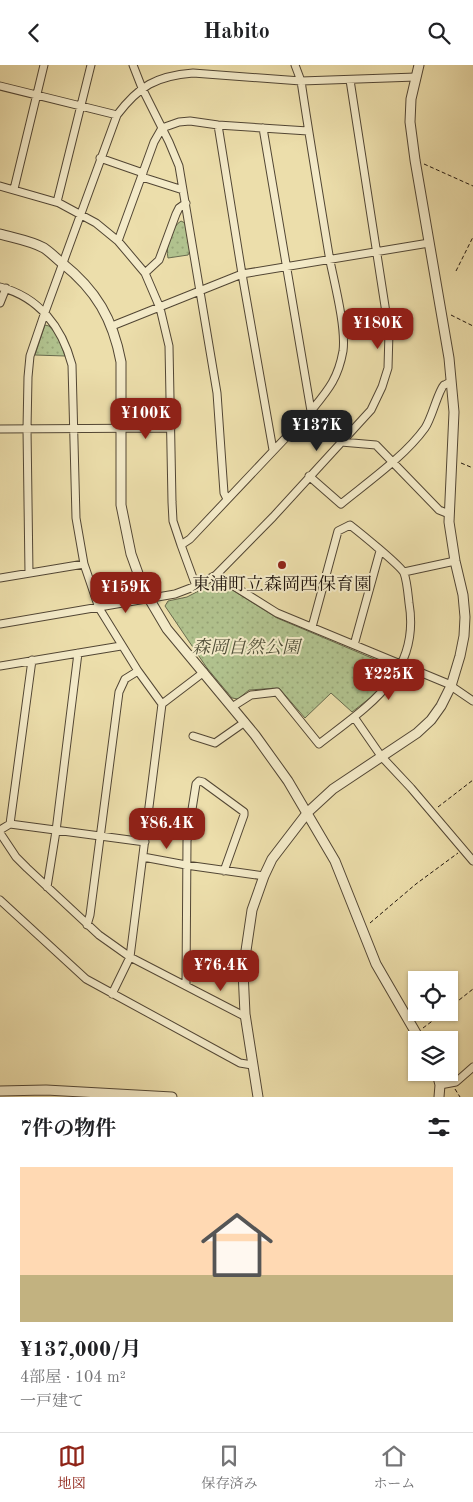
<!DOCTYPE html>
<html lang="ja">
<head>
<meta charset="utf-8">
<style>
	:root { --surface:#fff; --page:#f6f6f6; --text:#202124; --muted:#757577; --line:#e0e0e0; --accent:#8f2418 }
	body { margin:0; font-family:"Old Standard TT","Noto Serif JP",serif; background:var(--page); color:var(--text); height:100vh; display:flex; flex-direction:column; font-size:19px; white-space:nowrap }
	* { box-sizing:border-box; margin:0 }
	p { font-size:16px; color:var(--muted) }
	.icon { flex:none; width:28px; height:28px; fill:none; stroke:currentColor; stroke-width:2; stroke-linecap:round; stroke-linejoin:round }
	.map { position:relative; height:1032px; overflow:hidden }
	.side { display:flex; flex-direction:column; background:var(--surface); flex:1 }
	.side>* { flex:none }
	.buttons { position:absolute; left:408px; top:906px; display:grid; gap:10px }
	.buttons a { display:grid; place-items:center; width:50px; height:50px; border-radius:0px; background:var(--surface); box-shadow:0 1px 4px #0004; font-size:25px }
	.price { position:absolute; translate:-50% -42px; padding:0 11px; border-radius:10px; background:var(--accent); color:#fff; font-size:16px; line-height:32px; filter:drop-shadow(0 1px 2px #0008) }
	.price::after { content:''; position:absolute; left:50%; top:30px; width:15px; height:11px; margin-left:-8px; background:inherit; clip-path:polygon(0 0,100% 0,50% 100%) }
	.price.current { background:#222; color:#fff }
	ul { padding:0; list-style:none }
	li { display:grid; align-content:center; gap:10px; height:265px; padding:0 20px }
	li+li { border-top:1px solid var(--line) }
	li span { display:grid; place-items:center; height:155px; border-radius:0px; color:#555 }
	li>.icon { margin-inline-start:auto }
	span .icon { width:90px; height:90px; fill:#fffc; stroke-width:1 }
	li b { font-size:21px }
	h2 { display:flex; justify-content:space-between; align-items:center; height:60px; padding:0 20px; font-size:21px }
	header { display:flex; justify-content:space-between; align-items:center; height:65px; padding:0 20px; background:var(--surface); font-size:22px; font-weight:600 }
	.tabs { display:flex; justify-content:space-around; align-items:center; height:70px; border-top:1px solid var(--line); background:var(--surface); font-size:14px; color:var(--muted) }
	.tabs a { display:grid; justify-items:center; gap:2px }
	.tabs .current { color:var(--accent) }
	.map>svg:first-child { display:block }
</style>
</head>
<body>
<header><svg class="icon" aria-label="back" viewBox="0 0 24 24"><path d="M15 5l-7 7 7 7"/></svg>Habito<svg class="icon" aria-label="search" viewBox="0 0 24 24"><circle cx="10" cy="10" r="6"/><path d="M15 15l6 6"/></svg></header>
<div class="map">
<svg width="473" height="1032" viewBox="0 0 473 1032">
	<defs>
		<pattern id="grass-dots" width="8" height="8" patternUnits="userSpaceOnUse" patternTransform="scale(1.25)"><rect width="8" height="8" fill="#b1c28e"/><path d="M2 2h.1M6 6h.1" fill="none" stroke="#98a679" stroke-width="1.8" stroke-linecap="round"/></pattern>
	</defs>
	<rect width="100%" height="100%" fill="#ecdeab"/>
	<filter id="stains"><feTurbulence type="fractalNoise" baseFrequency=".004" numOctaves="4"/><feColorMatrix values="0 0 0 0 .2 0 0 0 0 .09 0 0 0 0 .02 0 0 0 .5 -.17"/></filter>
	<radialGradient id="worn" r=".72"><stop offset=".6" stop-color="#630" stop-opacity="0"/><stop offset="1" stop-color="#630" stop-opacity=".3"/></radialGradient>
	<path fill="url(#grass-dots)" stroke="#686b4e" d="M181,156L185,158L190,186L188,190L168,193C165,182 172,161 181,156Z
		M45,260L49,261L58,271L65,291L35,290Z
		M218,516L277,553L393,602L394,605L375,629L352,647L331,628L305,653L279,623L249,625L238,634L232,633L207,603L165,541L168,536L187,532Z"/>
	<g fill="none" stroke-linecap="round" stroke-linejoin="round">
		<g stroke="#524634" stroke-width="9">
			<path id="minor" d="M133,0L142,23L169,77L179,101L217,328L224,428L227,434
				M0,21L117,50
				M218,60L242,209L273,385
				M263,63L311,346L341,377L376,380L439,445L449,449
				M100,93L143,108
				M142,112L183,125
				M0,121L59,138L96,158L118,176L154,77L162,63L179,57L190,56L218,60L308,66
				M14,124L44,0
				M57,137L91,0
				M118,176L145,208L160,243L169,281L172,437L173,456L181,480
				M145,208L159,195L176,149L179,143L186,138
				M0,222C39,232 62,262 72,300L76,453L84,499
				M0,238L6,223
				M112,261L242,209L429,178
				M0,364L171,363
				M309,411L341,439C368,417 405,391 425,363C432,353 438,326 444,320C445,320 450,317 451,317
				M404,507L455,496
				M29,508L27,364L28,312L30,291L45,247L117,50C139,21 156,11 193,8L301,16L416,12
				M216,510L277,548L451,620
				M0,513L84,499L99,543L138,606L162,639L130,892L112,929
				M196,521L181,480L190,474L311,346C328,325 338,314 343,286C346,263 335,220 330,196C320,136 310,76 301,16L295,0
				M0,559L175,529L196,521L216,510L273,452L371,345L382,322L388,303L389,267L350,15
				M354,580L380,486
				M0,601L121,581
				M451,621L473,636
				M162,639L204,607
				M232,642L251,630L277,627L319,679C368,641 421,609 409,538C408,529 407,516 404,508C401,501 359,467 350,460L338,466L312,562
				M354,652L381,691L411,723L473,796
				M193,671L215,678L245,657
				M10,759L145,777
				M0,765L10,759L32,595
				M0,768L16,792L27,803L99,870L130,892L246,952
				M143,792L186,800L264,811
				M47,822L56,766L78,588
				M0,835L86,914L240,998L252,1000
				M87,860L90,850L119,627L125,614L138,606
				M186,920L187,776L196,719L199,716L203,717L244,747V750L224,806
				M440,1020L456,1017L473,1002"/>
		</g>
		<g stroke="#524634" stroke-width="11">
			<path id="tertiary" d="M0,169C14,173 32,176 44,183C50,187 56,193 62,198C96,225 113,254 121,297V440L131,489L144,525L167,564L255,670L288,716L335,796L376,899L420,975
				M437,1008L440,1020L439,1032
				M0,1026L46,1025L172,1032
				M258,1032L245,949L243,906L252,845L264,811L272,794L308,747L333,724L417,668L431,655L441,641L451,621L460,591L464,571L465,552L463,530L455,496L449,457L454,347L449,293L415,95L410,57L411,34L419,0"/>
		</g>
		<path stroke="#1f140d" stroke-width="1" stroke-dasharray="4 2.5" stroke-linecap="butt" d="M424,99L473,121
			M456,206L473,172
			M451,250L473,261
			M461,398L473,403
			M438,742L473,715
			M370,858L416,819L458,788
			M449,943L473,924
			M423,963L443,948
			M455,1024L460,1032"/>
		<use href="#minor" stroke="#f3eac8" stroke-width="7"/>
		<use href="#tertiary" stroke="#f3eac8" stroke-width="9"/>
	</g>
	<circle fill="#8f2418" stroke="#f3eac8" stroke-width="2" cx="282" cy="500" r="5"/>
	<g text-anchor="middle" stroke-width="4" stroke-linejoin="round" paint-order="stroke">
		<g font-size="18" fill="#1f140d" stroke="#f3eac8">
			<text x="282" y="525">東浦町立森岡西保育園</text>
		</g>
		<g font-size="18" font-style="italic" fill="#52513a" stroke="#f3eac8">
			<text x="246" y="588">森岡自然公園</text>
		</g>
	</g>
	<rect width="100%" height="100%" filter="url(#stains)"/>
	<rect width="100%" height="100%" fill="url(#worn)"/>
</svg>
<div class="buttons">
<a><svg class="icon" aria-label="locate" viewBox="0 0 24 24"><circle cx="12" cy="12" r="6"/><path d="M12 2v4M12 18v4M2 12h4M18 12h4"/></svg></a>
<a><svg class="icon" aria-label="layers" viewBox="0 0 24 24"><path d="M12 4l9 5-9 5-9-5zM3 14l9 5 9-5"/></svg></a>
</div>
<b class="price" style="left:378px;top:285px">¥180K</b>
<b class="price" style="left:146px;top:375px">¥100K</b>
<b class="price current" style="left:317px;top:387px">¥137K</b>
<b class="price" style="left:126px;top:549px">¥159K</b>
<b class="price" style="left:389px;top:636px">¥225K</b>
<b class="price" style="left:167px;top:785px">¥86.4K</b>
<b class="price" style="left:221px;top:927px">¥76.4K</b>
</div>
<section class="side">
<h2>7件の物件<svg class="icon" aria-label="filters" viewBox="0 0 24 24"><path d="M4 7h16M4 17h16"/><circle cx="9" cy="7" r="2"/><circle cx="15" cy="17" r="2"/></svg></h2>
<ul>
<li><span style="background:linear-gradient(#ffd9b3 70%,#c2b280 0)"><svg class="icon" aria-label="home" viewBox="0 0 24 24"><path d="M3 11l9-7 9 7M6 9v11h12V9"/></svg></span><div><b>¥137,000/月</b><p>4部屋 · 104 m²</p><p>一戸建て</p></div></li>
</ul>
</section>
<nav class="tabs">
<a class="current"><svg class="icon" aria-label="map" viewBox="0 0 24 24"><path d="M3 6l6-2 6 2 6-2v14l-6 2-6-2-6 2zM9 4v14M15 6v14"/></svg>地図</a>
<a><svg class="icon" aria-label="saved" viewBox="0 0 24 24"><path d="M7 4h10v16l-5-4-5 4z"/></svg>保存済み</a>
<a><svg class="icon" aria-label="home" viewBox="0 0 24 24"><path d="M3 11l9-7 9 7M6 9v11h12V9"/></svg>ホーム</a>
</nav>
</body>
</html>
